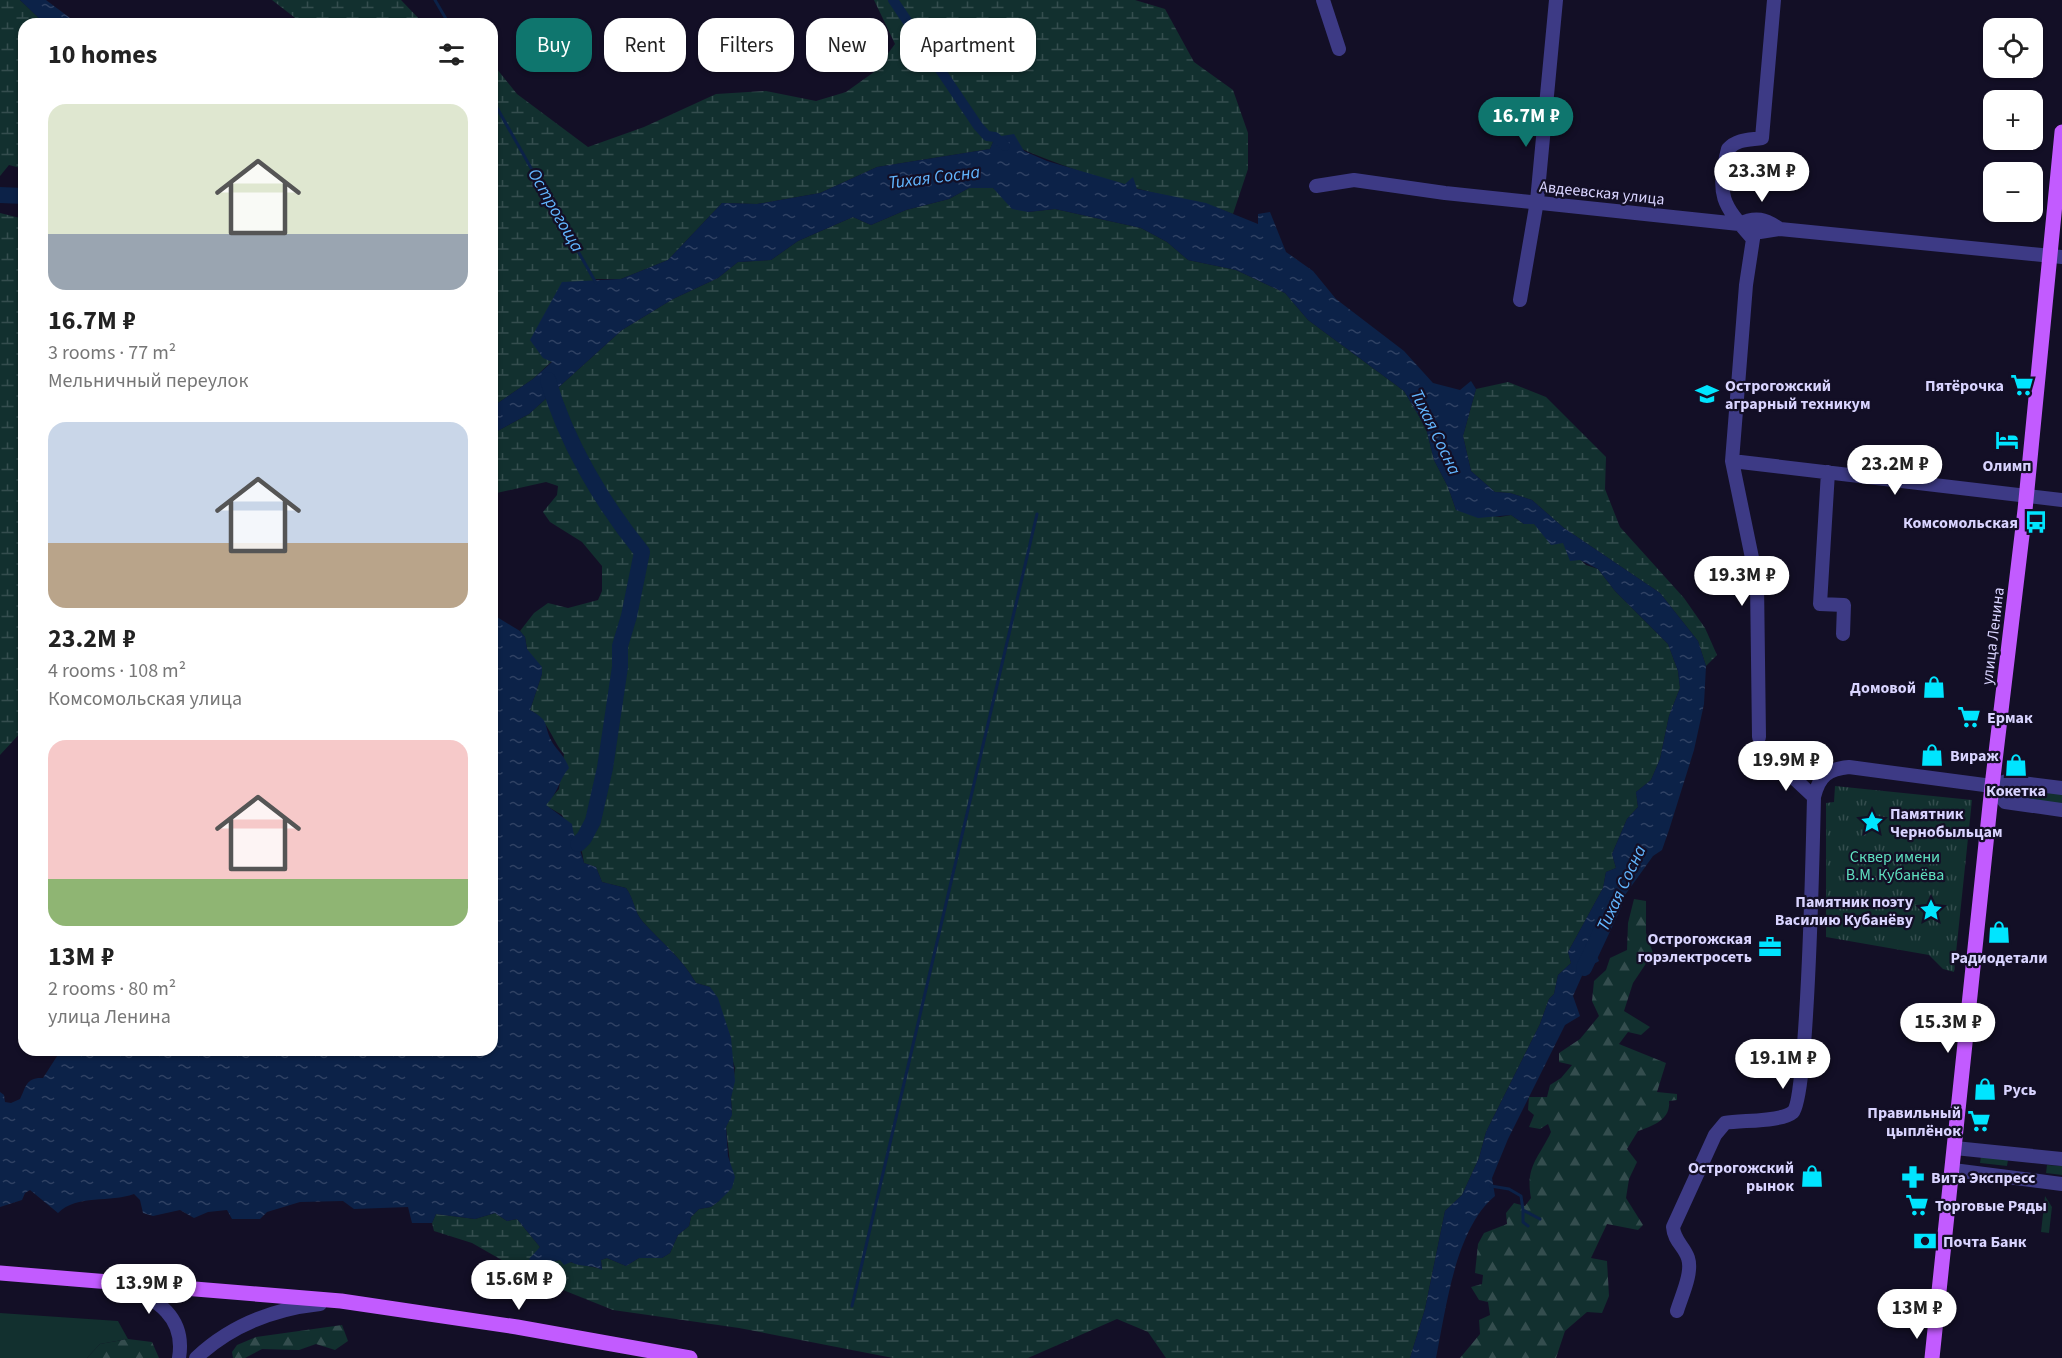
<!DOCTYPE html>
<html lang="en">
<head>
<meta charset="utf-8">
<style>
	:root { --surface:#fff; --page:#f2f2f2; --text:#222; --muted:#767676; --accent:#0f766e }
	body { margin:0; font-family:"Source Sans 3",sans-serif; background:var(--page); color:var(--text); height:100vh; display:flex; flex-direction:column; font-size:22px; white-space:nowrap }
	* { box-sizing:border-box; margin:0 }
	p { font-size:20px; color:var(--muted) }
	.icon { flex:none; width:33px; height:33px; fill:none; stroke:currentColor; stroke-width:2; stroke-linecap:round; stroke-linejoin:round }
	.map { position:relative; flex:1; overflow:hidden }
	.drawer { position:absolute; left:18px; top:18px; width:480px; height:1038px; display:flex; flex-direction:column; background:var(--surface); border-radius:18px; box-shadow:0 2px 4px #0004 }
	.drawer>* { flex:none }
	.top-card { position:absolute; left:516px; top:18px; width:570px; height:54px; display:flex; gap:12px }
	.controls { position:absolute; left:1983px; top:18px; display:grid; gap:12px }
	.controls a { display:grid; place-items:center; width:60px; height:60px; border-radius:12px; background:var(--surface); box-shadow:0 2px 4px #0004; font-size:30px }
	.price { position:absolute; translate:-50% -51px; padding:0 14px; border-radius:21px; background:#fff; color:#222; font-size:20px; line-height:39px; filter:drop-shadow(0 2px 3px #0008) }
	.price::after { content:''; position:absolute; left:50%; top:36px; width:18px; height:14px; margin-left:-9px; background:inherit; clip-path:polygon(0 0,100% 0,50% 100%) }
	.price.active { background:var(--accent); color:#fff }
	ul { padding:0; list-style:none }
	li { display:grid; align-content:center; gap:12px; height:318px; padding:0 30px }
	li span { display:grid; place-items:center; height:186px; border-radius:18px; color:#555 }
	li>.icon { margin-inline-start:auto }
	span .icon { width:108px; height:108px; fill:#fffc; stroke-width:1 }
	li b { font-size:26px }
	h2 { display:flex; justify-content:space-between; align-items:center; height:72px; padding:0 30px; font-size:26px }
	.pill { padding:0 21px; border-radius:18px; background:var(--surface); box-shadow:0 2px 4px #0004; font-size:21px; line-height:54px }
	.pill.active { background:var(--accent); color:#fff }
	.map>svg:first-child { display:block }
</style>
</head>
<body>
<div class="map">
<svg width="2062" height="1358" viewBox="0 0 2062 1358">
	<defs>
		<pattern id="forest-firs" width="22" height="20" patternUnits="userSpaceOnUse" patternTransform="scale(1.5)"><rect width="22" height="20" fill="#12302f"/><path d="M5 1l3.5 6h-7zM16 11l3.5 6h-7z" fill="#344d4e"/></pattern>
		<pattern id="wetland-marsh" width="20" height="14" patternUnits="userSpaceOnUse" patternTransform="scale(1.5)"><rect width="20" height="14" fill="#12302f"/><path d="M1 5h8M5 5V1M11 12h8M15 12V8" fill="none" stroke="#344d4e"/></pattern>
		<pattern id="park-tufts" width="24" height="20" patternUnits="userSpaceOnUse" patternTransform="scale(1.5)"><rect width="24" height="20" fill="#12302f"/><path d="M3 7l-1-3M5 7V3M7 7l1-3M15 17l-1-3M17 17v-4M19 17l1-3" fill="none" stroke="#344d4e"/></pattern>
		<pattern id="water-ripples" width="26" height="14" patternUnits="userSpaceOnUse" patternTransform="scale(1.5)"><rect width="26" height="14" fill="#0c2248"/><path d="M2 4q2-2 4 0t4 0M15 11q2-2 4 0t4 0" fill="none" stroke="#2f4163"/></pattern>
	</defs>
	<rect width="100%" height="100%" fill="#130f26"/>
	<path fill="#12302f" d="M2014,787L2062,794V804L2012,797Z
		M1981,1156L2008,1160L2007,1166L1980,1163Z
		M2047,1165L2062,1166V1175L2046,1173Z
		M2045,1196L2052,1207L2049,1233L2041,1232Z
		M0,1313L118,1321L128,1339L100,1344L87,1358H0Z"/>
	<path fill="url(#forest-firs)" d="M1634,899L1646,901V933L1653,953L1633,983L1624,1011L1650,1027L1641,1035L1628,1032L1619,1044L1666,1063L1657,1092L1677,1094V1100L1669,1101C1671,1120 1652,1126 1638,1131L1627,1149L1637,1162L1629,1179L1626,1198L1643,1225L1638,1230L1607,1224L1591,1258L1607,1261L1609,1296L1602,1313L1587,1312L1565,1331L1556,1358H1460L1480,1334L1479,1320L1490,1315L1488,1302L1479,1300L1471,1287L1482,1284L1483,1275L1475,1273L1478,1244L1484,1233L1507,1224L1506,1213L1514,1203L1525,1206L1531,1198C1525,1166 1539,1158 1551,1132L1548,1124L1540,1129L1529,1127L1534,1115L1528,1110L1529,1097H1547L1550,1085L1561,1078L1572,1065L1559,1062V1053L1580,1039L1599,1016L1592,1001L1594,981L1606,970L1610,958L1627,950L1628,923Z
		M342,1325L348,1341L335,1350L316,1344L299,1350L262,1349L245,1358H233L232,1352L237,1345L256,1337Z
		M128,1339L152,1342L159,1358H87L100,1344Z"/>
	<path fill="url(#wetland-marsh)" d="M0,0H20L45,24H24V169L9,165L0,176Z
		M272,0H401L424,24H303Z
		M874,0H1135L1165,9L1194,62L1233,90L1248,133V169L1233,214C1203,201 1172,198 1139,189C1090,176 1042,159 995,137L990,149L877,167L820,193L757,204L722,203L668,260L621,279H595L552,361L533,379L492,407V63L517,94L588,147L644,127L716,94L766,91L816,101L846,92L874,72L895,44Z
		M969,188H993L1028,212L1055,209L1141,228L1167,242L1188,260L1236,270L1285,293L1308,320L1404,391L1426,428L1434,460L1448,487L1456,510L1500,517L1511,515L1524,524H1534L1563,543L1586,565L1598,569L1615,591L1668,644L1678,671L1680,688L1669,716L1660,759L1651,780L1636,792L1638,807L1627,819L1612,854L1616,868L1606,872L1603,888L1568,952L1571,963L1558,975L1554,994L1549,999L1540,1024L1486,1132L1479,1158L1462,1195L1445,1211L1425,1309L1410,1358H1166L1148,1332L1117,1319L1028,1358H893L739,1328L613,1310L533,1278L472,1243L434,1231L432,1223L436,1214L475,1219L495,1213L507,1221L517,1219L540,1247L535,1254V1265L560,1260L602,1269L601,1260L607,1258L626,1266L639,1258H662L670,1253L678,1235L689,1226L691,1217L699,1209L711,1207L719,1201L731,1172L726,1127L732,1114L731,1098L735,1068L731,1055V1038L710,987L696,983C682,958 661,942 643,922C634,912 634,899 626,888L602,882L596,867L584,863L582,852L562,815L545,805L559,789L564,754C551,739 548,719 530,710L542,674L527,649L525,637L520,631L534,613L548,603L568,608L598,600L602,591V566L582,542L550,522L543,512L557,495L558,486L546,482L492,494V434L529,414L622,330L673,299L718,278L738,262L771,260L798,241L853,217L871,225L906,210L949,199Z
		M0,213L24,219V729L0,755Z
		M1508,382L1546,397L1606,457L1605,489L1620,527L1684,598L1705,628L1717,655L1706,666L1698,641L1660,593L1564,528L1532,500L1510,493L1495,492L1471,471L1463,436L1476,389Z"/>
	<path fill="url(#park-tufts)" d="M1835,786L1972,800L1954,972L1943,969L1929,955L1826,937V803L1834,802Z"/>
	<path fill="url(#water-ripples)" d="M20,0H46L78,24H45Z
		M1014,134L1024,151L1047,161L1125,184L1133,177L1137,189L1206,203L1258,224V214L1270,212L1286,252L1313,271L1336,299L1404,351L1433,383L1460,390L1471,381L1476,389L1463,436L1471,471L1495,492L1510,493L1532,500L1564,528L1660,593L1698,641L1706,666L1704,704L1694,750L1669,830L1662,850L1653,856L1602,927L1594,949L1599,961L1585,969L1573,996L1580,1016L1565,1025L1508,1139L1492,1178L1495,1196C1455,1229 1446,1309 1436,1358H1410L1425,1309L1445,1211L1462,1195L1479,1158L1486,1132L1540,1024L1549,999L1554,994L1558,975L1571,963L1568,952L1603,888L1606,872L1616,868L1612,854L1627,819L1638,807L1636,792L1651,780L1660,759L1669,716L1680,688L1678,671L1668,644L1615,591L1598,569L1580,560L1570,561L1563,543L1551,545L1534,524H1524L1511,515L1478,518L1456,510L1448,487L1434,460L1426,428L1404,391L1308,320L1285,293L1236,270L1188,260L1167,242L1141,228L1055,209L1028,212L1012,209L993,188H969L949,199L906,210L871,225L853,217L798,241L771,260L738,262L718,278L673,299L622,330L529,414L492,434V407L533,379L552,362L543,358L530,340L562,282L621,279L668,260L722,203L757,204L820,193L877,167L990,149L995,137Z
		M492,614L520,631L525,637L527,649L542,667V674L530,710C550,721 543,723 551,740C556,750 564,754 569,768C558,781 559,792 546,805L572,824C573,838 581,849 584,863L596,867L602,882L626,888C634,898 634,912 643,922C661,942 682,958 696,983L710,987L718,998L731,1038L735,1081L731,1098L732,1115L726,1127L728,1156L735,1177L732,1188L719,1201L711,1207L699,1209L691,1217L689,1226L678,1235L670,1253L662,1258H639L626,1266L607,1258L601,1260L602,1270C593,1264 581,1268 571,1262L564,1265L560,1260L535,1265L529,1259L540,1247L517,1219L507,1221L495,1213L475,1219L436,1214L432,1223H412L408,1207L354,1209L343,1201L300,1202L267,1212L260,1219H232L227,1210L208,1212L194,1218L180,1210L153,1216L143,1213L140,1200L134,1194C110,1203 77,1194 58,1213L30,1190L25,1193L22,1200L0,1207V1092L4,1095L5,1102L11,1103L20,1099C26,1087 26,1077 43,1078L61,1050H492Z"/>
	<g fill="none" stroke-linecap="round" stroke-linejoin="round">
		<path stroke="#0c2248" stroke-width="3" d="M435,0L449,24
			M492,99L596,283
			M1491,1186L1509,1189L1521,1196L1523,1210L1540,1219
			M1523,1210V1222L1528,1226
			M852,1306L1037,514"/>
		<path stroke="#0c2248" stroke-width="10" d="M893,0L978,126L987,136L995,137L1005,146"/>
		<path stroke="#0c2248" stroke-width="16" d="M0,195L24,196
			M548,380C566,442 602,503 642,552L629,616L620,646V667L605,768L593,821L584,838L578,844
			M1584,968L1614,904"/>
		<path stroke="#3d3a85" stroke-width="14" d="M1323,0L1339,49
			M1316,186L1354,180L1445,193L1739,224L1760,232L1780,229L2062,257
			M1739,224C1756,216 1765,219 1780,229
			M1520,300L1537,201L1556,0
			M1732,461L2062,500
			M1828,472L1820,604L1844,605L1843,634
			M1759,737L1757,582L1732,461L1746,285L1753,239C1722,204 1716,196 1728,149C1737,139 1749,140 1762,138L1774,0
			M1780,765L1814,797
			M1992,786L2005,802L2062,810
			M1955,1148L2062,1159
			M1953,1170L2062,1184
			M123,1285C157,1299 186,1317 179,1358
			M1677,1311C1681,1297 1693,1273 1688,1258C1684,1246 1674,1241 1673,1227L1715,1135L1725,1123C1741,1120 1782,1122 1793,1112C1808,1097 1813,836 1814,797C1819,776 1828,769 1849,767L1992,786L2007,781L2062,788
			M196,1358C231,1325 273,1309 320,1304"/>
		<path stroke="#c25bff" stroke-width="15" d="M0,1273L341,1301L517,1327L690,1358
			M1932,1358L1992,786L2025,510L2062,132"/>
	</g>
	<defs>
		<g id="supermarket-bare" transform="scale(1.8)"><path d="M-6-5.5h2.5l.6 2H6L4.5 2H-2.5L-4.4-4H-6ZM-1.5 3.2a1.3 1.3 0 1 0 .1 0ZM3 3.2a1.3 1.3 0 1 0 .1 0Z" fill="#00e5ff" stroke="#130f26" stroke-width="2.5" paint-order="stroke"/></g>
		<g id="university-bare" transform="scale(1.8)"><path d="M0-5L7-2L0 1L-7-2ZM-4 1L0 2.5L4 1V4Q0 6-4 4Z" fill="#00e5ff" stroke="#130f26" stroke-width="2.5" paint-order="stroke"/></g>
		<g id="hotel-bare" transform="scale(1.8)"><path d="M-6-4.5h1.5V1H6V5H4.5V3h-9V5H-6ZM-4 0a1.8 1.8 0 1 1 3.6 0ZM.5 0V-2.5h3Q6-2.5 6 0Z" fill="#00e5ff" stroke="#130f26" stroke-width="2.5" paint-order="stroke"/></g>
		<g id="bus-bare" transform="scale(1.8)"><path d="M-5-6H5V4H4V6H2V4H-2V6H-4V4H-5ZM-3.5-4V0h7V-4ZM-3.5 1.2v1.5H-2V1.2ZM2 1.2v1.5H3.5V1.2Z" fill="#00e5ff" stroke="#130f26" stroke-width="2.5" paint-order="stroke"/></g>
		<g id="shop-bare" transform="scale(1.8)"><path d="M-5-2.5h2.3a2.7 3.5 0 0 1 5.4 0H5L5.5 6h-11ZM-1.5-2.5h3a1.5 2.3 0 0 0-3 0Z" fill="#00e5ff" stroke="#130f26" stroke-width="2.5" paint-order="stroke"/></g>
		<g id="sight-bare" transform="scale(1.8)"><path d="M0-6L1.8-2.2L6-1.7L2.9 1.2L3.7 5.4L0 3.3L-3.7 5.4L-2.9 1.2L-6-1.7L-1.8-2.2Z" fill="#00e5ff" stroke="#130f26" stroke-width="2.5" paint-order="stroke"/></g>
		<g id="office-bare" transform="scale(1.8)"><path d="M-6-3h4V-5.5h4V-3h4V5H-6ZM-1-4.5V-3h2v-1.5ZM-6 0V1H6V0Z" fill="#00e5ff" stroke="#130f26" stroke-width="2.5" paint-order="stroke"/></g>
		<g id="pharmacy-bare" transform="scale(1.8)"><path d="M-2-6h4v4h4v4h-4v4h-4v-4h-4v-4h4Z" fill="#00e5ff" stroke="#130f26" stroke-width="2.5" paint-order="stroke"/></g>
		<g id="bank-bare" transform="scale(1.8)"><path d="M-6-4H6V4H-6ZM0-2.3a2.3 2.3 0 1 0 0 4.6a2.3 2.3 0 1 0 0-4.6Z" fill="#00e5ff" stroke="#130f26" stroke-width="2.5" paint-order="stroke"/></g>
	</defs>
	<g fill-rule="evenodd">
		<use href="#supermarket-bare" x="2022" y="385"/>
		<use href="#university-bare" x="1707" y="394"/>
		<use href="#hotel-bare" x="2007" y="440"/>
		<use href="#bus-bare" x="2036" y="522"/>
		<use href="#shop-bare" x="1934" y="687"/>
		<use href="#supermarket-bare" x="1969" y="717"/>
		<use href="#shop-bare" x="1932" y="755"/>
		<use href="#shop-bare" x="2016" y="765"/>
		<use href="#sight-bare" x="1872" y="822"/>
		<use href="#sight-bare" x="1931" y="910"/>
		<use href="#shop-bare" x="1999" y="932"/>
		<use href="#office-bare" x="1770" y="947"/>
		<use href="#shop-bare" x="1985" y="1089"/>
		<use href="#supermarket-bare" x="1979" y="1121"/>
		<use href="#shop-bare" x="1812" y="1176"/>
		<use href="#pharmacy-bare" x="1913" y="1177"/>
		<use href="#supermarket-bare" x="1917" y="1205"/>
		<use href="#bank-bare" x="1925" y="1241"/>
	</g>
	<g text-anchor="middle" stroke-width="4.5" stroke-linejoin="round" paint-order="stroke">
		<g font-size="16" fill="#d9d4ff" stroke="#130f26">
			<text transform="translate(1602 192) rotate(6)" y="6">Авдеевская улица</text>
			<text transform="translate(1992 636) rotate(-83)" y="6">улица Ленина</text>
		</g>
		<g font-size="16" font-weight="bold" fill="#d9d4ff" stroke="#130f26" text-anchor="start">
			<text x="1725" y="391">Острогожский<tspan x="1725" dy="18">аграрный техникум</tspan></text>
			<text x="2004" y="391" text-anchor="end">Пятёрочка</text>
			<text x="2007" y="471" text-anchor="middle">Олимп</text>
			<text x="2018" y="528" text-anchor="end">Комсомольская</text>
			<text x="1916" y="693" text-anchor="end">Домовой</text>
			<text x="1987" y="723">Ермак</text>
			<text x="1950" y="761">Вираж</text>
			<text x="2016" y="796" text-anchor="middle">Кокетка</text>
			<text x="1890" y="819">Памятник<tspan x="1890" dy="18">Чернобыльцам</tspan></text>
			<text x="1913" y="907" text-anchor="end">Памятник поэту<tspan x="1913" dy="18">Василию Кубанёву</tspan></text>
			<text x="1752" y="944" text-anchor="end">Острогожская<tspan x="1752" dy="18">горэлектросеть</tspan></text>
			<text x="1999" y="963" text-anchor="middle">Радиодетали</text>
			<text x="2003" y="1095">Русь</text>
			<text x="1961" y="1118" text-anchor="end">Правильный<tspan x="1961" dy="18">цыплёнок</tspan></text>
			<text x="1794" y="1173" text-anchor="end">Острогожский<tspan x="1794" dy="18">рынок</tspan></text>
			<text x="1931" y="1183">Вита Экспресс</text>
			<text x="1935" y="1211">Торговые Ряды</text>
			<text x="1943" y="1247">Почта Банк</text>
		</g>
		<g font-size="16" fill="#5fe0c0" stroke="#130f26">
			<text x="1895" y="862">Сквер имени<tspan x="1895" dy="18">В.М. Кубанёва</tspan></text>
		</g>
		<g font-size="18" font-style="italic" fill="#62b6ff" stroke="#130f26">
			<text transform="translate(934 177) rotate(-7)" y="6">Тихая Сосна</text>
			<text transform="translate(556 210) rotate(60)" y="6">Острогоща</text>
			<text transform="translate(1436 432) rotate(64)" y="6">Тихая Сосна</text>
			<text transform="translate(1621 888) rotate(-65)" y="6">Тихая Сосна</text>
		</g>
	</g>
</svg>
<div class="controls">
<a><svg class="icon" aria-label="locate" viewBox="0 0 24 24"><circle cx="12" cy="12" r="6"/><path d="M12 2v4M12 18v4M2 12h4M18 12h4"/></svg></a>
<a>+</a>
<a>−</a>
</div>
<b class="price active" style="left:1526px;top:148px">16.7M ₽</b>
<b class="price" style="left:1762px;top:203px">23.3M ₽</b>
<b class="price" style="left:1895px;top:496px">23.2M ₽</b>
<b class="price" style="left:1742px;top:607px">19.3M ₽</b>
<b class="price" style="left:1786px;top:792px">19.9M ₽</b>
<b class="price" style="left:1948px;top:1054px">15.3M ₽</b>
<b class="price" style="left:1783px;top:1090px">19.1M ₽</b>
<b class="price" style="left:519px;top:1311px">15.6M ₽</b>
<b class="price" style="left:149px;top:1315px">13.9M ₽</b>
<b class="price" style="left:1917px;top:1340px">13M ₽</b>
<div class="top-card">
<a class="pill active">Buy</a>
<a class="pill">Rent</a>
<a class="pill">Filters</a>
<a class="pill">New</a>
<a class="pill">Apartment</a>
</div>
<section class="drawer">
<h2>10 homes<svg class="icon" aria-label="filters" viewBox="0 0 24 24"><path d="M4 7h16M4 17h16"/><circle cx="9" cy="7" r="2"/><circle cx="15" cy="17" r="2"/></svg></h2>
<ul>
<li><span style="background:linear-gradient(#dfe7d0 70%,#9aa5b1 0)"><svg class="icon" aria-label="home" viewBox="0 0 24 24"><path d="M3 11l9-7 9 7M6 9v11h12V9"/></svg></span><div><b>16.7M ₽</b><p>3 rooms · 77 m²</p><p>Мельничный переулок</p></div></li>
<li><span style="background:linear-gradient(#c9d6e8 65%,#b9a48a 0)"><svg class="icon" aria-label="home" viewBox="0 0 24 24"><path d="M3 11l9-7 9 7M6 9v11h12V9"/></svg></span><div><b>23.2M ₽</b><p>4 rooms · 108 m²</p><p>Комсомольская улица</p></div></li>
<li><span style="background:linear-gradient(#f6c9c9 75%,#8fb573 0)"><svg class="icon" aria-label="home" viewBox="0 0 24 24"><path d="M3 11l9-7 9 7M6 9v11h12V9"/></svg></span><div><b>13M ₽</b><p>2 rooms · 80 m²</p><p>улица Ленина</p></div></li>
</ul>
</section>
</div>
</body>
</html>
